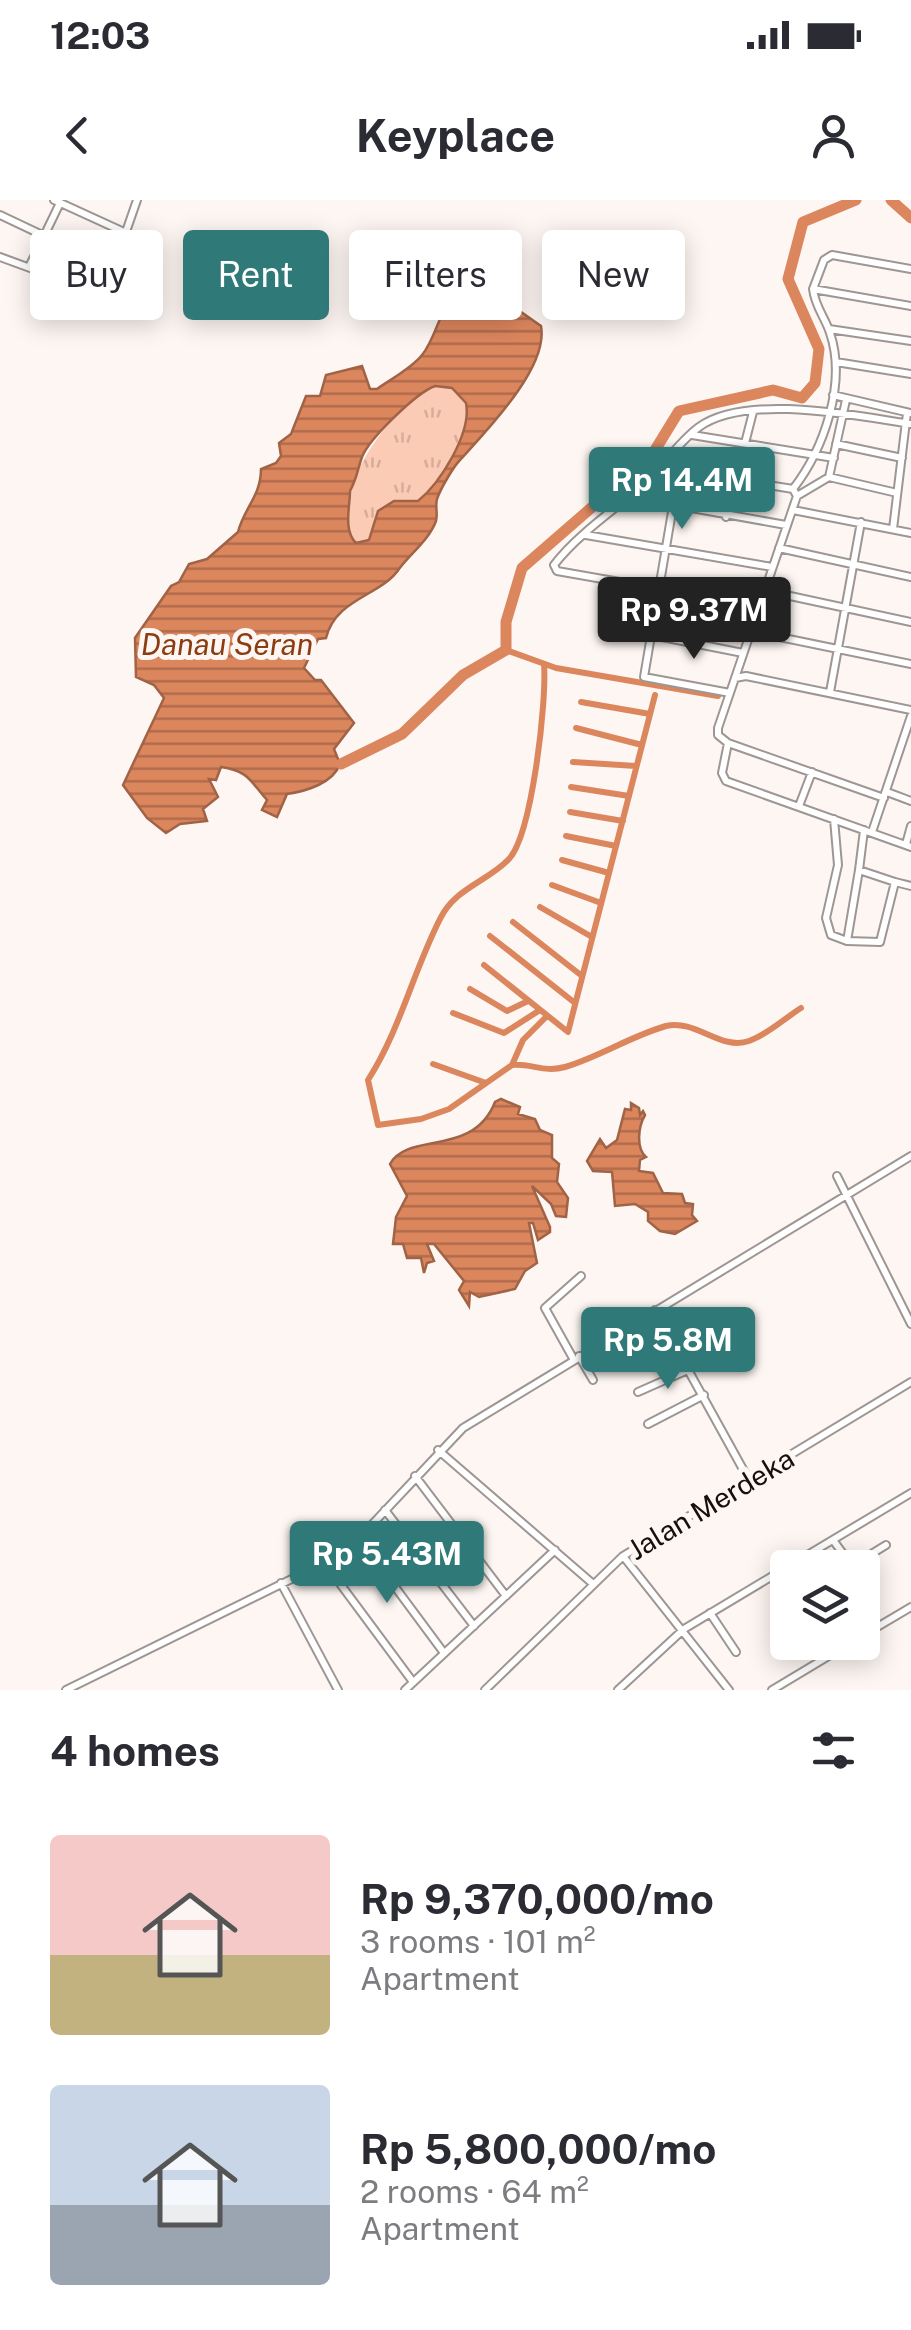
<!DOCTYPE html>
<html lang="en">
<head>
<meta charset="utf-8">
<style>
	:root { --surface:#fff; --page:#f2f2f3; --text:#2b2b33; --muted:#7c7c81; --accent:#307979 }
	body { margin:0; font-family:"Public Sans",sans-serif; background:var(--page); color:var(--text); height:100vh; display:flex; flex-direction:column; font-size:38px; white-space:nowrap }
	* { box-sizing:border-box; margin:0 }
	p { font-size:32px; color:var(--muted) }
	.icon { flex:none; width:55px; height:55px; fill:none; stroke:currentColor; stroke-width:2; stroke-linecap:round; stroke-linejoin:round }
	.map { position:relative; height:1490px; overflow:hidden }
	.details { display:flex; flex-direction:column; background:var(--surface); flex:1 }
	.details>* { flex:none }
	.banner { position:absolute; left:30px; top:30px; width:852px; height:90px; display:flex; gap:20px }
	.buttons { position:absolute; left:770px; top:1350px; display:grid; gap:20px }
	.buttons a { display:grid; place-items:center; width:110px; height:110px; border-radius:10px; background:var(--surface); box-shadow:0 5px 25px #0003; font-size:50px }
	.price { position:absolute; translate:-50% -85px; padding:0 22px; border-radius:10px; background:var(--accent); color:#fff; font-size:32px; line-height:65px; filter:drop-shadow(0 2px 5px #0008) }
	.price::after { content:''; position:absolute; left:50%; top:60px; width:30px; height:22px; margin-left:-15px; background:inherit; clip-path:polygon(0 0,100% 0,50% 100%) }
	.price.selected { background:#222; color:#fff }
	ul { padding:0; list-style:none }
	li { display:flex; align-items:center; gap:30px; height:250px; padding:0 50px }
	li span { display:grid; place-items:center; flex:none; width:280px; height:200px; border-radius:10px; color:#555 }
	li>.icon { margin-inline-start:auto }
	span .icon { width:120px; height:120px; fill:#fffc; stroke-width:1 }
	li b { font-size:42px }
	h2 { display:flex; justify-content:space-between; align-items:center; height:120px; padding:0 50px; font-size:42px }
	.tag { padding:0 35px; border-radius:10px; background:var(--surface); box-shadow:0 5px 25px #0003; font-size:35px; line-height:90px }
	.tag.selected { background:var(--accent); color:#fff }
	.status { display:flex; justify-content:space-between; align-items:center; height:70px; padding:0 50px; background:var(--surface); direction:ltr }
	.status svg { height:28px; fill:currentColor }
	header { display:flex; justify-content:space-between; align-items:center; height:130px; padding:0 50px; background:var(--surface); font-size:45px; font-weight:700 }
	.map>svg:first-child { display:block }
</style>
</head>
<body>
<div class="status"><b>12:03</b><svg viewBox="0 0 49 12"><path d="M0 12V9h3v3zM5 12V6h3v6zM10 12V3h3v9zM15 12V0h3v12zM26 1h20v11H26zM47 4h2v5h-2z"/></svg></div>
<header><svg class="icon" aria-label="back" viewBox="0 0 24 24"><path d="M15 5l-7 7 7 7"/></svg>Keyplace<svg class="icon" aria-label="person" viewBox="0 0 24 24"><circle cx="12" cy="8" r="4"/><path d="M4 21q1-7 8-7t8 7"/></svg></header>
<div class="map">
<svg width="911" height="1490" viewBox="0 0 911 1490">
	<defs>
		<pattern id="grass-tufts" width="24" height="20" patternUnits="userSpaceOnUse" patternTransform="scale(2.5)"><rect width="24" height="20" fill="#fccbb5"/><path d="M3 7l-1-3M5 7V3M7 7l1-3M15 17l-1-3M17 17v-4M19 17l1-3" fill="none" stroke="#d7ad9a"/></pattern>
		<pattern id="water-rules" width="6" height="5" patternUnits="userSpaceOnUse" patternTransform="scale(2.5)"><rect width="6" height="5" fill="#dc865e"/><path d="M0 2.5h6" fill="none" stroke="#b16c4c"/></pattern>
	</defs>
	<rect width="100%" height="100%" fill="#fdf6f2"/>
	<path fill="url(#grass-tufts)" d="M432,187L452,188L466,203C472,232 440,283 418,301H394L378,311L369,341L356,343C318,305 394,203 432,187Z"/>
	<path fill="url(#water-rules)" stroke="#a06346" stroke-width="2.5" fill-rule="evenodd" d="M477,81L541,126C549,168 484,233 460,260C453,267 440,290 437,299C435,306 438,314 436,321C429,340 410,354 399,369C381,396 336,398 326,438L318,439L304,468L315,480H321L354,523L334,549L340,564C333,583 307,591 287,594L277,617L262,610L267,600C250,581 249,571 221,567L216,580L209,579L218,597L203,609L207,621L180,624L166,633L147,618L123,585L164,498L154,485L136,477L135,438L171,386L179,382L189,364L207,359L238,332C244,308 261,296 261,269L276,263L281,256L279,243L291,234L306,196H320L326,175L362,166L370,189H377C391,179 412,168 422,155C441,132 441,87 477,81ZM435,186L452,188L466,203C472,233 440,283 418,301H394L378,311L369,340L356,343C343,330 350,307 350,291C357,278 357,271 362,257C369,239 416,193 435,186Z
		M501,899L520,907L518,914L535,919L540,930L552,935V958L559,964L557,982L568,998L566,1017L556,1016L551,1004L532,986L550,1027V1032L538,1040L533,1023H529L537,1063L525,1071L515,1089L479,1097L470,1092L469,1106L459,1090L464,1081L434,1044H427L434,1061L427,1063L424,1073L421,1058H407L403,1044H393L396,1017L407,996L390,964C408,931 473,958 495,902Z
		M631,903L639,908L640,915L643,911L645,915C638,927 636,948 646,957L640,960L639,971L653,973L663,993L682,994L685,1003L693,1004L692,1015L697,1021L675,1034L660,1031L648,1021V1012L635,1004L615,1006L612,972L593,971L587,961L600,939L606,948L617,940L625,909L631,910Z"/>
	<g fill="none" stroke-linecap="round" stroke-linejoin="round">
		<path stroke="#dc865e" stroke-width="6" d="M506,450L556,468L718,496
			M544,464C547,501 532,634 509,659C487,682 455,688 440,719C413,772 400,830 368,880L378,925L421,919L449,909L512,865L523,840L547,816
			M581,502L650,514
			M576,528L642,545
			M573,562L636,566
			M571,587L629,596
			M570,612L623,621
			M566,636L616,646
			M562,660L609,673
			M552,685L601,703
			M540,707L592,737
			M513,722L582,776
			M490,736L575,803
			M484,765L568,832L655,495
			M470,789L507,811L528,801
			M453,813L504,833L540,810
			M433,864L486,883
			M512,865C531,863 544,873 565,867C599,857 631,836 666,826C696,819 721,851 749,841C767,835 785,818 801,808"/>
		<path stroke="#dc865e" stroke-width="11" d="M891,0L911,18
			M341,564L402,534L463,475L506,450V422L522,368L652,255L679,211L773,190L802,198L815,183L819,149L788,79L803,22L856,0"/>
		<g stroke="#9d9693" stroke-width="10">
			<path id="minor" d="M54,0L124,32
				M0,15L112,68
				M0,57L104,95L137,0
				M29,67L60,3
				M813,89L911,106
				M829,129L911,141
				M836,162L911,174
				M833,195L910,213
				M692,235L834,258
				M836,244L902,258
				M663,268L793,289
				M829,277L846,200
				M797,296L793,289C824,249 847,183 830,133C825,117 815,107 813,89L824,60L832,55L911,69
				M630,297L786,325
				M673,306L644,477L730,493
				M793,310L911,333
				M726,317L753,212
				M893,329L907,213
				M586,335L772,367
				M779,348L911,377
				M767,391L911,422
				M762,407L557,371L554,365C575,337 612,311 640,288C661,270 677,243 699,227C746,193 857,216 911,224
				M750,431L911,464
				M652,435L743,453
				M735,478L746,476L911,510
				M830,492L861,322
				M728,543L718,535V528L797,296L829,277L897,293
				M887,592L911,601
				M884,598L728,543L722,573L726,581L911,647
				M799,606L812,572
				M834,619L838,665L826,718L831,735L847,741L880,742L895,682L859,670L847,741
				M872,632L911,516
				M906,644L911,626
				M859,670L864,630
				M895,682L911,686
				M837,976L911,1124
				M655,1110L750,1282
				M579,1156L593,1180
				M574,1160L545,1108L581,1076
				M638,1192L690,1169
				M648,1224L704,1195
				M438,1250L592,1383
				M415,1276L506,1396
				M385,1310L474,1426
				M358,1337L444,1453
				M833,1340L852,1366L886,1345
				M623,1356L729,1490
				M324,1362L413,1482
				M281,1383L338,1490
				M710,1413L736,1452
				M862,1436L911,1407
				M66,1490L322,1364L365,1332L463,1228L911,956
				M405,1490L555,1350
				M485,1490L623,1356L911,1182
				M618,1490L684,1429L911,1293
				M772,1490L852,1442"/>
		</g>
		<use href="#minor" stroke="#fff" stroke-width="6"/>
	</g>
	<g text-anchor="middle" stroke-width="10" stroke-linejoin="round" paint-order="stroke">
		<g font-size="28" fill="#13100f" stroke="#fdf6f2">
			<text transform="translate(711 1304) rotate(-31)" y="10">Jalan Merdeka</text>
		</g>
		<g font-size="30" font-style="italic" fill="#8b3c10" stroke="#fdf6f2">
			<text x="227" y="455">Danau Seran</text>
		</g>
	</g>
</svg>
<div class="buttons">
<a><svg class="icon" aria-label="layers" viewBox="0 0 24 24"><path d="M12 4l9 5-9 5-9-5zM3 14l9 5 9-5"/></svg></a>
</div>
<b class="price" style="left:682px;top:332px">Rp 14.4M</b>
<b class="price selected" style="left:694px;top:462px">Rp 9.37M</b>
<b class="price" style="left:668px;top:1192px">Rp 5.8M</b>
<b class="price" style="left:387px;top:1406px">Rp 5.43M</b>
<div class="banner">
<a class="tag">Buy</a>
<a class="tag selected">Rent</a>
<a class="tag">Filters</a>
<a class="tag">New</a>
</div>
</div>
<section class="details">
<h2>4 homes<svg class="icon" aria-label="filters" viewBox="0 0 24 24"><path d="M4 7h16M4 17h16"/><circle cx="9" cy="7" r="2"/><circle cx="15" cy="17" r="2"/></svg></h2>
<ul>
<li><span style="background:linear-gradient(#f6c9c9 60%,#c2b280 0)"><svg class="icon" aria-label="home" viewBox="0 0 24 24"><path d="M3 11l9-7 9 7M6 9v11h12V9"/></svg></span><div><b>Rp 9,370,000/mo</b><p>3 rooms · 101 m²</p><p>Apartment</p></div></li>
<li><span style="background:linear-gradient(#c9d6e8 60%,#9aa5b1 0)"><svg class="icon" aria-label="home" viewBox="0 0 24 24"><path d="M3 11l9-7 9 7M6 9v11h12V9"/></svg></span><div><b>Rp 5,800,000/mo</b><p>2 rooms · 64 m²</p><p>Apartment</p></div></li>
</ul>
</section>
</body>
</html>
